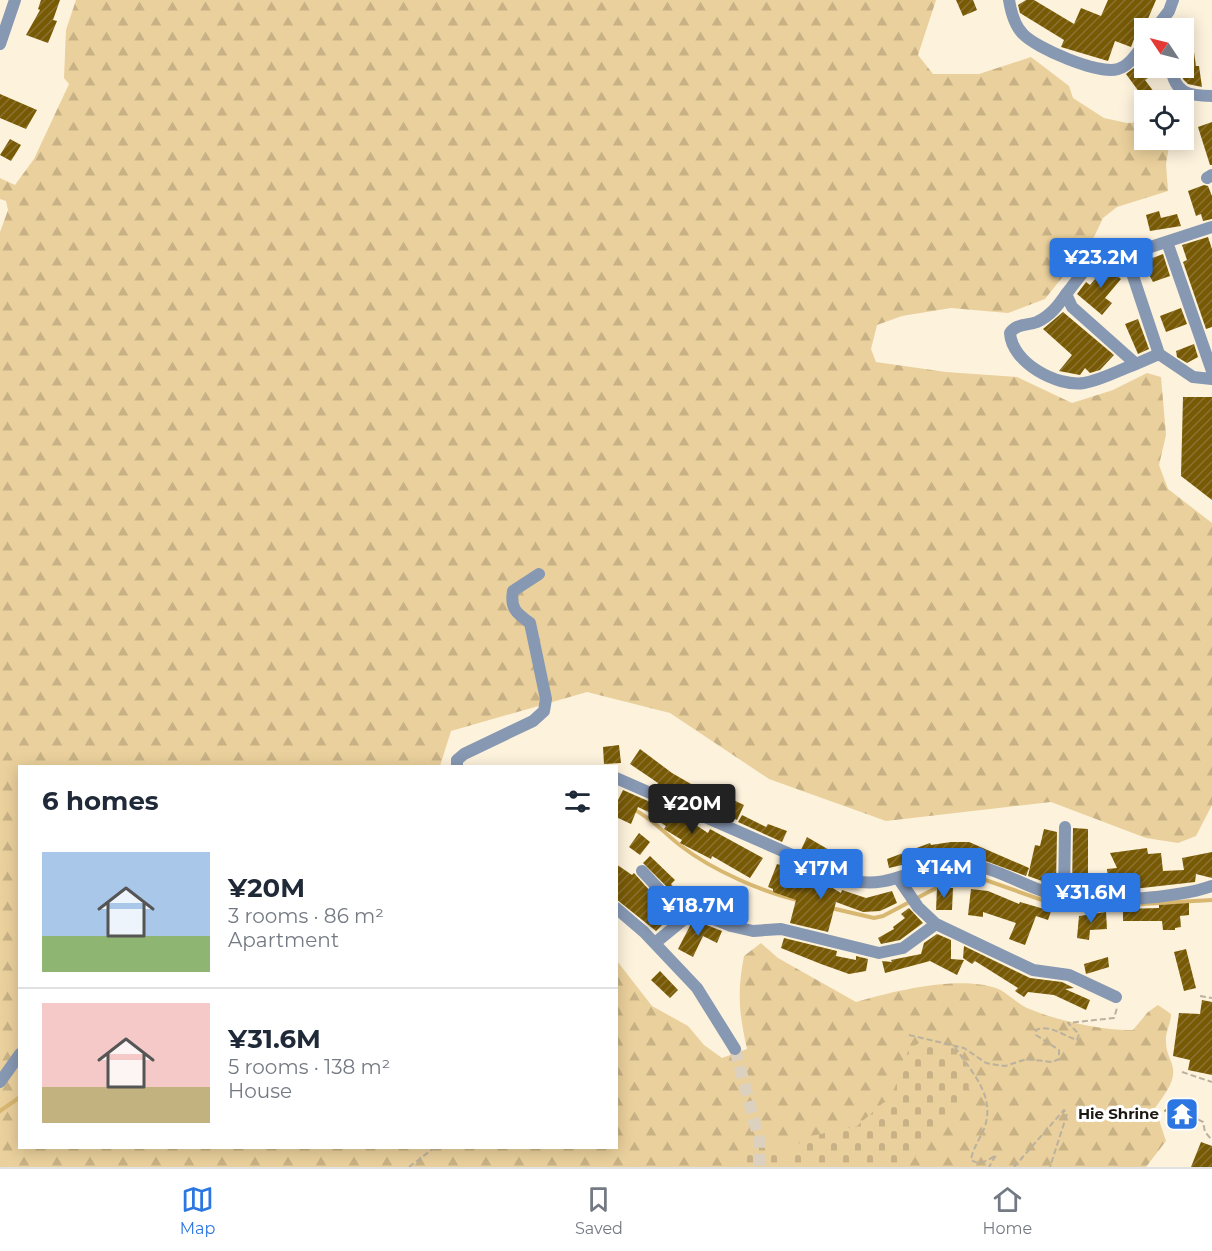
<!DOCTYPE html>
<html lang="en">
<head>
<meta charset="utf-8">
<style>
	:root { --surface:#fff; --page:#f2f2f3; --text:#1f2937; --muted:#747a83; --line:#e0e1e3; --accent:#2c76e2 }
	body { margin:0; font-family:Montserrat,sans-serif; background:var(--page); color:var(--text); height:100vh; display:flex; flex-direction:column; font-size:22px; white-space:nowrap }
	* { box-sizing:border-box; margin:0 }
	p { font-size:20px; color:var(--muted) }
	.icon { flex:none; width:33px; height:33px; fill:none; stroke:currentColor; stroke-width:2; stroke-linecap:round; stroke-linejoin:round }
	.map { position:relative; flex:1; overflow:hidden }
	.sheet { position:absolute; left:18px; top:765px; width:600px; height:384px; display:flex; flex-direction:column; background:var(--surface); border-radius:0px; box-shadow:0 3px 15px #0003 }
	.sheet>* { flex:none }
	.needle { width:39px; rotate:305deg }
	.tools { position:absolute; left:1134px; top:18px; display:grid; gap:12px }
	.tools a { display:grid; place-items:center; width:60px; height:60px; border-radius:0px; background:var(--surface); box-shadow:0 3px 15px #0003; font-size:30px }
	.price { position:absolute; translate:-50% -51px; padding:0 14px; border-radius:6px; background:var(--accent); color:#fff; font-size:20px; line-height:39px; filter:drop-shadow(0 2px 3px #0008) }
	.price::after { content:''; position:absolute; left:50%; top:36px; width:18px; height:14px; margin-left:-9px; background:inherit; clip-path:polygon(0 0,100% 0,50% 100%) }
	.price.active { background:#222; color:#fff }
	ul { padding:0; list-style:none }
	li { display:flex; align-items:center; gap:18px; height:150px; padding:0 24px }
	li+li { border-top:2px solid var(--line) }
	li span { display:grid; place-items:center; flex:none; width:168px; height:120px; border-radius:0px; color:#555 }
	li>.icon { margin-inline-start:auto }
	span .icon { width:72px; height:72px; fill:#fffc; stroke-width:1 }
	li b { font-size:26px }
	h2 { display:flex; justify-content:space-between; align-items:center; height:72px; padding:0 24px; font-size:26px }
	.tab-bar { display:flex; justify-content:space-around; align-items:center; height:84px; border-top:2px solid var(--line); background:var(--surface); font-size:16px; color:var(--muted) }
	.tab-bar a { display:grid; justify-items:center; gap:3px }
	.tab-bar .active { color:var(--accent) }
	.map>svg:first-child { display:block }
</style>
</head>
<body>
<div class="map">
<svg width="1212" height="1167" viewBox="0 0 1212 1167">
	<defs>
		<pattern id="forest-firs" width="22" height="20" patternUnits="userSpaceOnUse" patternTransform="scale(1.5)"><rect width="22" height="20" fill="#ead09c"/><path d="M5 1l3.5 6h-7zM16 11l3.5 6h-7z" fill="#c8b285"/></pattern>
		<pattern id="cemetery-stones" width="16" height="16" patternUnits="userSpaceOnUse" patternTransform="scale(1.5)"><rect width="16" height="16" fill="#ead09c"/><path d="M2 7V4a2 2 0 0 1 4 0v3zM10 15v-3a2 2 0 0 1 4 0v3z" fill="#c8b285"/></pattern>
		<pattern id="building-hatch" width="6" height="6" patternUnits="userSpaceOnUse" patternTransform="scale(1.5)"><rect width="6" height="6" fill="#785a05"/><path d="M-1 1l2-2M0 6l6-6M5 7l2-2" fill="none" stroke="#897232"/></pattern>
	</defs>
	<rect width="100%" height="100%" fill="#fdf2dc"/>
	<path fill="url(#forest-firs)" d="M76,0H936L918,55L933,74H979L1031,57L1069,86L1073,98L1104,118L1127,123L1144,122V140H1170L1166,164L1168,191L1117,207L1103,218L1094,237L1045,299L1008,313L951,308L902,316L877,325L871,349L876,362L946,372L1017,377L1072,403L1113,390L1147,373L1161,377L1166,435L1159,465L1168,489L1212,523V805L1196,836L1178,843L1146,838L1051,802L886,821L769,779L670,713L587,692L451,731L440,766H20V1148H616L617,961L652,1006L688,1026L704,1045L722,1058L747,1049C739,1013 737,993 744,956L761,943L778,958L856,1002C893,991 959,975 996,988C1007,992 1016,1003 1027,1008C1055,1020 1103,1031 1133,1030L1148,1012L1158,1005L1171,1014C1171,1024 1165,1032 1166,1042C1166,1054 1172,1060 1173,1069C1175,1083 1163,1096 1155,1108L1166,1141L1146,1167H0V232L8,210L6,201L0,199V178L15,185L34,159L69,84L64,78L66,30Z"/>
	<path fill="url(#cemetery-stones)" d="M919,1043C940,1044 962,1043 967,1068C968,1075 970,1084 968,1091C959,1113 922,1147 907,1167H733L738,1154L752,1139L768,1142L784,1155L807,1137L857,1126L893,1094L904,1058L910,1049Z"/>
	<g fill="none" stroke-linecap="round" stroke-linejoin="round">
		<path stroke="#d8b770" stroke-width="4" d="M633,809C652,818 665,834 681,846C712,870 764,893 801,901
			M1142,904L1212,900
			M831,908L874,918L883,916L959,876H974L1065,908L1092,906
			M0,1111L20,1097"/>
	</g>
	<path fill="url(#building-hatch)" d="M41,0H60L53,20L57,21L48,43L26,35L40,10L38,9Z
		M956,0H973L977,10L963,16Z
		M1026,0H1034L1074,24L1081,8L1101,16L1108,0H1156L1144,28L1139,26L1131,47L1115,41L1108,61L1061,47L1064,40L1020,13L1018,5Z
		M1194,52L1196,66H1199L1202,87L1188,84L1183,79L1184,54Z
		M1139,64L1148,78L1145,80L1160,100H1145L1126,74Z
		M0,94L37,110L26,129L0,118Z
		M1212,122V165H1210L1198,127Z
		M10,139L21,145L11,161L0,155Z
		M1204,185L1208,186L1212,196V219L1203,221L1201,214L1196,216L1188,191Z
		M1159,211L1161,218L1177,214L1181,226L1150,231L1146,215Z
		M1208,237L1212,249V327L1206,329L1183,262L1187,260L1182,245Z
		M1163,254L1170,276L1153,282L1142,262Z
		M1110,262L1118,268L1114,273L1121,279L1105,298L1112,303L1102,315L1077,294L1086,282L1090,285Z
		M1181,308L1187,324L1166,332L1160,316Z
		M1063,312L1114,355L1100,370L1090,373L1085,368L1080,375L1059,371L1072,355L1043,329Z
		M1138,319L1149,349L1138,354L1125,324Z
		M1194,344L1198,357L1187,363L1177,357L1176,351Z
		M1183,397H1212V500L1181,476Z
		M619,745L621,763L604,764L603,747Z
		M640,749L672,773L710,795L712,790L744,805L737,820L656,786L658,783L630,764Z
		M623,790L682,816L708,833L710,829L763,858L750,878L712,856L711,859L680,843L682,840L664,829L666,826L655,819L657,816L638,807L631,824L616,817V804Z
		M742,815L766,827L768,824L787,831L782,842L738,822Z
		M1073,828L1088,829V875L1089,878L1097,877L1098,890H1072Z
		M1044,829L1057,832L1056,886L1028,876L1035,845L1040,846Z
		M639,833L650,842L640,855L629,847Z
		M807,837L836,854L838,850L849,856L843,868L801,850Z
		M951,842H969L1029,868L1026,876L975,857L976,855L949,854L889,868L887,859L930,843L931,845Z
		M1147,848L1148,854L1161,853L1163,871L1184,870L1182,858L1212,852V878L1196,874L1195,882L1142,888H1128L1127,878L1108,880L1107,869L1117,868L1110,853Z
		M650,856L675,880L671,884L681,896L679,899L643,863Z
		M616,864L632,875L634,873L668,911L659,920L663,924L656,931L616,899Z
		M777,864L796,870L793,877L821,887L824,883L841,893L842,890L866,898L892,891L897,903L880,911L863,912L836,902L828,932L790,923L796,900L773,892V889L768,887Z
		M937,888H953L952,910H936Z
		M971,889L988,891L1019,904L1020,902L1051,911L1048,920L1036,916L1025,945L1009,939L1016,923L983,912V917L968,915Z
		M1189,903V915L1180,916L1181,927L1175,928V930H1163L1162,921H1123V909L1159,908V905Z
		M909,908L923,923L900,940L881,944L878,938L894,929L893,927L905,918L901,914Z
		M1106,912L1107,929L1090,930L1089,940L1077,938L1079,916Z
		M696,921L722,931L717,943L703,936L693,957L678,949L691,924Z
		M937,934L951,940V959L964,960L957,975L930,961L885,973L882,961L892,962L891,960L921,954L924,943Z
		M784,938L837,951L836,956L856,960V956L868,959L866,971L849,974L821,964L781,948Z
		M964,946L1030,978L1062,982L1074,988L1065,989L1090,1000L1086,1010L1054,995L1028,992L1024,997L1015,991L1018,988L975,961L972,964L963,958Z
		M1186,949L1196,988L1184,991L1174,952Z
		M1108,957L1109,967L1086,974L1084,964Z
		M660,971L678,990L670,998L651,980Z
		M1202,1000L1212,1002V1075L1188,1070L1190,1060L1173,1056L1179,1013L1200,1014Z
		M1172,1101L1177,1105L1180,1101L1192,1109L1180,1127L1168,1119L1170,1115L1164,1111Z
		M1201,1142L1212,1146V1167H1191Z"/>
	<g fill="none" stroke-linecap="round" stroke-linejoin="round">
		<path stroke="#dbd1be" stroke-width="12" stroke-dasharray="12 6" stroke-linecap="butt" d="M735,1049L759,1139V1167"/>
		<path stroke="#bab19f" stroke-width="2" stroke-dasharray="6 3" stroke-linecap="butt" d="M1200,996L1212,998
			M909,1035L964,1048L986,1063L997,1065L1005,1066L1027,1059L1052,1062L1059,1059V1050L1036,1035V1030C1050,1024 1064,1036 1077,1040L1079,1034L1068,1023L1114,1018L1117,1008
			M955,1047C971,1072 995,1094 985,1126C981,1138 973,1147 971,1160C981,1166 988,1160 996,1155L989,1167
			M1182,1072L1212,1082
			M1190,1115L1203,1122L1205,1132L1212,1140
			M409,1167L434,1148
			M1014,1167L1064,1110L1067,1114L1050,1167"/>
		<path stroke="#8798b3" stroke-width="12" d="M1009,0C1011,12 1014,25 1023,34C1036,48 1098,75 1118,69C1129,66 1137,53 1144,44
			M1156,28L1169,11L1173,0
			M0,44L15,0
			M1171,68C1175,93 1188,96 1212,96
			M1207,178L1212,175
			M1167,242L1212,371
			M1126,255L1159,354L1193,377L1212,379
			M1066,294C1058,306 1050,316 1037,322C1027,326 1017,323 1010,333C1012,363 1057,387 1084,383C1102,380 1119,370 1136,364
			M1159,354L1136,364L1072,307L1066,294C1083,274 1097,244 1126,255L1212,227
			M457,766V760L464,754L533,721L544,711L546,699L530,623C516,613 510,608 513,591L539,574
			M616,778L849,880C892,891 917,863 957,863C992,864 1024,887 1057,896C1090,905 1179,898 1212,886
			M642,871L685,917
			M898,878L918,907L936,924L1033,970L1069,975L1116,997
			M1064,897L1065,827
			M616,908L644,932L697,988L735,1049
			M655,943L694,911L731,926L753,931L781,929L879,953L903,948L936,924
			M0,1082L20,1054"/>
	</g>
	<defs>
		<g id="temple-square" transform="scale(1.725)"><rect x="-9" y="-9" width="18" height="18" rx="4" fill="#2c76e2" stroke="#fff"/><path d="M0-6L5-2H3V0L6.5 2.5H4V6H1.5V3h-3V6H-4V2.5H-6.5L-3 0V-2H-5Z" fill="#fff"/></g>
	</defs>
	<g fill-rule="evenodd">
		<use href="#temple-square" x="1182" y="1114"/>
	</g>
	<g text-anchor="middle" stroke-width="6" stroke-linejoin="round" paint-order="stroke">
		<g font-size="15" font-weight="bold" fill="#1d1912" stroke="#fff" text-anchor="end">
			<text x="1159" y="1119">Hie Shrine</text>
		</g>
	</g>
</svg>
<div class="tools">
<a><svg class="needle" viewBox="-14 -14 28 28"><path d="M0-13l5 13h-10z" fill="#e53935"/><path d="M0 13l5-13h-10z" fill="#747a83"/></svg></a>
<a><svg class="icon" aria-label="locate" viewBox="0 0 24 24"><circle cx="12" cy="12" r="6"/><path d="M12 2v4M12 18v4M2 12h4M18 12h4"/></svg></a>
</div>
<b class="price" style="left:1101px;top:289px">¥23.2M</b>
<b class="price active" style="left:692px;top:835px">¥20M</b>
<b class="price" style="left:944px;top:899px">¥14M</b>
<b class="price" style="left:821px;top:900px">¥17M</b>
<b class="price" style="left:1091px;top:924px">¥31.6M</b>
<b class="price" style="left:698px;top:937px">¥18.7M</b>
<section class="sheet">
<h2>6 homes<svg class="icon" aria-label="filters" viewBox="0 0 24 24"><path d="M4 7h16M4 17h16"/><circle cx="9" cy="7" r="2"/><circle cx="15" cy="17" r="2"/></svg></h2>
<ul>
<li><span style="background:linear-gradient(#a9c7e8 70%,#8fb573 0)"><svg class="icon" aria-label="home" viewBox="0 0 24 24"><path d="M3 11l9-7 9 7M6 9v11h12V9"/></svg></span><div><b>¥20M</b><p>3 rooms · 86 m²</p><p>Apartment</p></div></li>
<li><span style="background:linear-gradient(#f6c9c9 70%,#c2b280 0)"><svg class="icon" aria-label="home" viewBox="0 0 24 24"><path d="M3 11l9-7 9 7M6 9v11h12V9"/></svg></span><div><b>¥31.6M</b><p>5 rooms · 138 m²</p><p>House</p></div></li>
</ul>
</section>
</div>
<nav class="tab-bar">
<a class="active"><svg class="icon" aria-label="map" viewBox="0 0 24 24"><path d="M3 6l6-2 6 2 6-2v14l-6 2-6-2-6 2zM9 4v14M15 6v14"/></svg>Map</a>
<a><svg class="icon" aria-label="saved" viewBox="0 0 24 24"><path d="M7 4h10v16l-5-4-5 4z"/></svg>Saved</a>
<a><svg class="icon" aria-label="home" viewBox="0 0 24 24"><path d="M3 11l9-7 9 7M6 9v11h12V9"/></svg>Home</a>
</nav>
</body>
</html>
